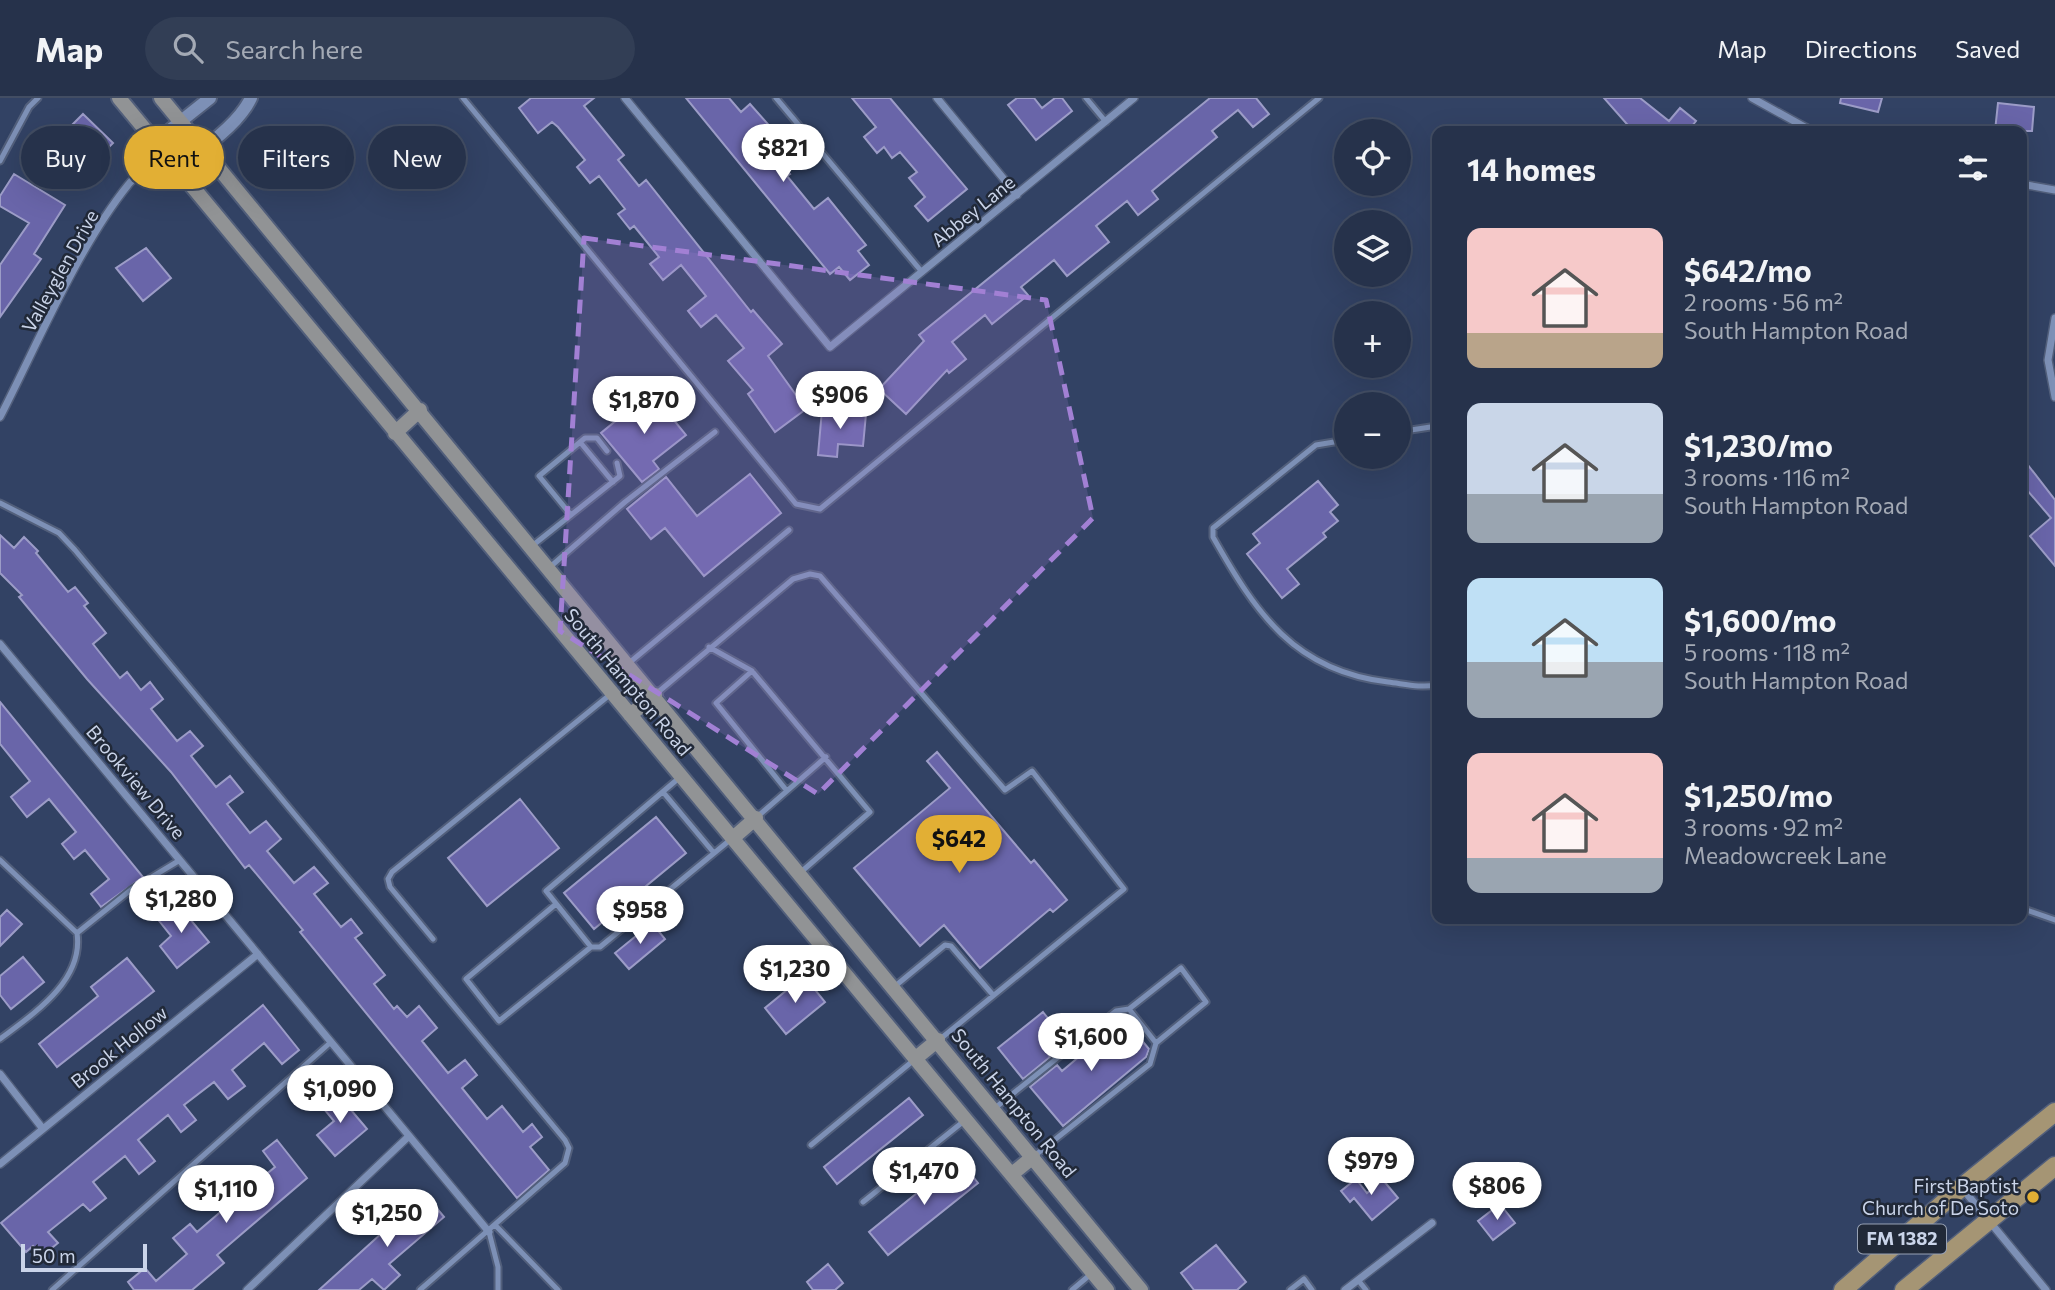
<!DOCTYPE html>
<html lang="en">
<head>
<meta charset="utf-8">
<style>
	:root { --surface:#26324b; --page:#323e55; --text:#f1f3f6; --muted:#a4aab5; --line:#424d63; --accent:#e2af34 }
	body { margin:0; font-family:Commissioner,sans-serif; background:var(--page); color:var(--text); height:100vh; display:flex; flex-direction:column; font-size:26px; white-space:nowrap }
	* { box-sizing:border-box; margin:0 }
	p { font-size:23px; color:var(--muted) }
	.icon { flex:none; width:38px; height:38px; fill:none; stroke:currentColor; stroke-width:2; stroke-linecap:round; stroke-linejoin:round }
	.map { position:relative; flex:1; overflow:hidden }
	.details { position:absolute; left:1432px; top:28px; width:595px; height:798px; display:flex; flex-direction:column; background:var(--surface); border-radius:14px; box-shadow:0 7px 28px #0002,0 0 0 2px var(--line) }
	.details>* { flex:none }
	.hud { position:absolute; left:21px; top:28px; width:665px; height:63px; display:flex; gap:14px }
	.tools { position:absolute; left:1334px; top:21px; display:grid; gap:14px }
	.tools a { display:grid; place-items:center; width:77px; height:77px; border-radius:50%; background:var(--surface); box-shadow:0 7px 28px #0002,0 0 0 2px var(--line); font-size:35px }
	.scale { position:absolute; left:21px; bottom:18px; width:126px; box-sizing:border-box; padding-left:7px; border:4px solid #cad4e9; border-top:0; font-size:19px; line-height:24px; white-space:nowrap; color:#cad4e9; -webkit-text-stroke:5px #212938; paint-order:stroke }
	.price { position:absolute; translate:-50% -60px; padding:0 16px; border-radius:24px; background:#fff; color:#222; font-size:23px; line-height:46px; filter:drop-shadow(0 2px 4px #0008) }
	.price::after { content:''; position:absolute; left:50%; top:42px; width:21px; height:16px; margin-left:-10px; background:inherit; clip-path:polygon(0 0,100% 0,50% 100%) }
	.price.on { background:var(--accent); color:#111 }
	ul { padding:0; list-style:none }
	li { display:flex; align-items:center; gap:21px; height:175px; padding:0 35px }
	li span { display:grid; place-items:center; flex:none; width:196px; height:140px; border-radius:14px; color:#555 }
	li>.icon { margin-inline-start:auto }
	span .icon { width:84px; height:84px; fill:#fffc; stroke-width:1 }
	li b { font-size:30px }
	h2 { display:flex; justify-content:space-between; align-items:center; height:84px; padding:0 35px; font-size:30px }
	.tag { padding:0 24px; border-radius:32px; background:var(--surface); box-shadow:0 7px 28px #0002,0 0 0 2px var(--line); font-size:24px; line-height:63px }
	.tag.on { background:var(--accent); color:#111 }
	header { display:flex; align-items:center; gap:42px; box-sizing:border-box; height:98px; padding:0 35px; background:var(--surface); border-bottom:2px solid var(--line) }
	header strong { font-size:33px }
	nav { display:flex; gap:38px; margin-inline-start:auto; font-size:24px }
	.search { width:490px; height:63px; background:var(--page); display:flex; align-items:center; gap:18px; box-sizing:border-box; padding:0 24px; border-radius:38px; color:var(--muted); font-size:26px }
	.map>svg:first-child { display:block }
</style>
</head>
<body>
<header>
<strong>Map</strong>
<div class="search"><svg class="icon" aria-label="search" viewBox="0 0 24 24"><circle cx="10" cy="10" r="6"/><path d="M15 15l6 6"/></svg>Search here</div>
<nav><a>Map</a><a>Directions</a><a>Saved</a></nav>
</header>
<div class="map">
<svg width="2055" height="1192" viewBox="0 0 2055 1192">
	<rect width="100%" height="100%" fill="#324264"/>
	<path fill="#6965a9" stroke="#9c9cc7" stroke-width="2" d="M531,0H594L584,8L624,57L618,62L639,88L646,82L751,214L753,212L782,246L768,258L806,311L775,334L748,296L753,292L728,263L744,250L716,217L701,229L688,213L706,198L681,167L663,182L650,166L659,159L634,128L630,131L618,116L625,111L599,78L590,85L577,69L585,62L558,29L552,24L538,35L519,10Z
		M686,0H729L741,14L750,6L790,51L777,60L790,76L787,78L814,111L828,100L866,147L858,153L869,167L850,182L839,169L830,176Z
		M852,0H890L967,91L928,123L915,108L925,99L909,80L917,74L900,54L892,60L884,49L877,55L864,39L876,29Z
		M1017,0H1034L1042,10L1055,0H1062L1072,13L1036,42L1008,7Z
		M1210,0H1256L1269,16L1253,29L1238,12L1212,33L1217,39L1152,93L1158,101L1138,117L1127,103L1096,128L1109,144L1067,178L1054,162L1021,189L1028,197L992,226L985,217L952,244L966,261L949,275L947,272L906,316L879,291L924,243L919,237Z
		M1604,0H1640L1669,23L1680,10L1696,23L1688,33H1633Z
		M1841,0H1882L1878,14L1840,5Z
		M1998,5L2034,9L2032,33H1995Z
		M83,16L113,45L76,82L46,53Z
		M14,76L65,107L34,156L41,161L0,219V167L29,125L0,108V98Z
		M146,150L171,180L143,203L116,170Z
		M651,294L686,337L653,363L659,371L642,384L601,335Z
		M822,312L866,316L863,348L838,346L837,359L818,357Z
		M2021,358L2055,402V468L2030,438L2051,420L2021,385Z
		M750,376L781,415L704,478L665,430L651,441L627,411L666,379L697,418Z
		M1318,383L1338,407L1330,414L1338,423L1323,435L1326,439L1287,471L1299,486L1282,500L1247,456L1260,445L1253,436Z
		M0,437L14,450L24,439L38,453L36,455L68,494L75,489L88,505L84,508L106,535L93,546L120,580L127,574L141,592L150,584L163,601L151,611L177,643L190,633L203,648L191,658L216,689L230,678L243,694L227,706L250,735L266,723L281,741L267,753L294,785L314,769L328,785L314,796L341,829L351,821L362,835L355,840L385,877L374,886L394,911L397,908L407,919L419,908L437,930L422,943L448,975L465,962L477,977L462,990L487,1021L502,1008L523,1034L532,1026L542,1039L530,1049L549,1072L517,1100L300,834L303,832L249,767L245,770L171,674L87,581L19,499L22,497L0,475Z
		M0,604L143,779L101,809L91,796L109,781L85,752L74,761L62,746L76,734L49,701L27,719L11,699L30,683L0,646Z
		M937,654L1031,765L1034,762L1067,802L1053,814L1050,811L980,870L944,827L920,848L854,770L950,690L927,663Z
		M520,701L559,750L487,808L448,760Z
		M656,719L686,755L594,831L564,795Z
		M176,804L209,844L177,870L160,848L171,838L156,819Z
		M7,812L22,826L0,848V819Z
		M652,825L665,841L629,871L615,855Z
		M23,859L44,884L11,911L0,897V878Z
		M127,860L154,893L57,969L39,946L98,898L91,889Z
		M804,878L825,904L786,936L765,910Z
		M263,907L299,952L282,966L264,945L232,972L245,988L228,1001L214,984L184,1007L196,1022L181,1034L168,1017L138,1042L155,1063L139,1076L125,1058L93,1084L106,1100L90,1113L83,1106L48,1134L58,1145L42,1158L33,1148L26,1154L1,1125Z
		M1043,914L1062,938L1045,952L1050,959L1023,981L998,950Z
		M1124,921L1149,951L1146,959L1063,1028L1030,989L1057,967L1062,973Z
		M335,993L367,1031L335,1058L317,1037L334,1023L320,1006Z
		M909,1000L923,1017L837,1086L824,1069Z
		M277,1042L307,1080L217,1157L224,1165L192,1192H134L128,1184L145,1170L156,1183L187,1156L173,1140L190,1126L197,1134L232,1104L221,1092L236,1080L246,1093L275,1069L263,1053Z
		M959,1061L978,1085L888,1157L869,1134Z
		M1356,1081L1367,1095L1383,1082L1398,1100L1372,1122L1354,1100L1350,1104L1341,1093Z
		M425,1096L444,1119L389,1166L400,1177L384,1192L372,1181L359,1192H319Z
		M1500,1106L1515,1125L1493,1142L1478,1123Z
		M1216,1147L1246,1184L1237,1192H1194L1181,1175Z
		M828,1166L843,1185L835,1192H813L807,1184Z"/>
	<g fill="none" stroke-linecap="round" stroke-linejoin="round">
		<g stroke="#525f7b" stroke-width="9">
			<path id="service" d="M463,0L796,406L820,411L1319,0
				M776,0L922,174
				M1086,0L1106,24
				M0,63L29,9L38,0
				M1398,334L1437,328
				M1346,342L1316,347L1213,430V439C1256,515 1294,573 1388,584C1405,586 1420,590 1437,587
				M580,344L613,384
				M0,405L59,435L75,452L565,1042L569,1050L565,1065L420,1192
				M571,417L539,378L585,340H597L607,353
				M532,448L620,378L617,365
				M550,469L625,404L715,334
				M709,549L752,573L870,714L801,774
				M629,565L789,432
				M752,573L716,605L787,693
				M657,595L793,481L810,476L820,478L1005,692L1032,673L1124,791L939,942
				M679,680L546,793L591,849H600L730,742
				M663,694L714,755
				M757,719L826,659
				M0,762L77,835L132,791L180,762
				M556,806L466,881L499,923L591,849
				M2021,810L2055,822
				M433,841L390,789L388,781L392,774L612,595
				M894,889L945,847L951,848L993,897
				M0,941C33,916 84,883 77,835
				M995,1010L1116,913L1129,911
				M811,1047L914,962
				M1033,1059L1150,966L1156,945L1206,904L1181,870L1129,911L1156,945
				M863,1104L964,1023
				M496,1128L558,1192
				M489,1134L498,1169V1192
				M1358,1182L1366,1192
				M52,1192L331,944
				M1072,1192L1091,1176
				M1290,1192L1304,1181L1312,1192"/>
		</g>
		<g stroke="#525f7b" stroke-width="10">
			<path id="minor" d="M625,0L830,249L1134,0
				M937,0L1017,97
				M1752,0L1812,33
				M2021,86L2055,92
				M2055,220L2048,262L2055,299
				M0,319C37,247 78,149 128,87C137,75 154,66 167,57
				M0,546L489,1134
				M0,976L43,1031
				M0,1066L258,856
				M1962,1090L2046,1192
				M247,1192L409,1038
				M1345,1192L1432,1125"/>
		</g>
		<g stroke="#525f7b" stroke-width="16">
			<path id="tertiary" d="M210,0L166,35L167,57L189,60C210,46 240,23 251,0"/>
		</g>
		<g stroke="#525f7b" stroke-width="18">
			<path id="secondary" d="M119,0L1107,1192
				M161,0L1141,1192
				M395,335L420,312
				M630,617L655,597
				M733,740L756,720
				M916,960L938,942
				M1012,1076L1033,1059"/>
		</g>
		<g stroke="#525f7b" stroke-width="21">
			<path id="primary" d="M1843,1192L1962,1089L2055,1014
				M1904,1192L2055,1068"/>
		</g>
		<use href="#service" stroke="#7d90b6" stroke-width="5"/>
		<use href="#minor" stroke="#7d90b6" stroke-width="7"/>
		<use href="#tertiary" stroke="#7d90b6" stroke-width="12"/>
		<use href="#secondary" stroke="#919395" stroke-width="14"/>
		<use href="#primary" stroke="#a59574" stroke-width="18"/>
	</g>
	<path fill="#a280d4" fill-opacity="0.2" stroke="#a280d4" stroke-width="5" stroke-dasharray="14 9" stroke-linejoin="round" d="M584,140L1046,202L1093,420L818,696L560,533Z"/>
	<circle fill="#e2af34" stroke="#212938" stroke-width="2.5" cx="2033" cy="1099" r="7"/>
	<g text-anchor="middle" stroke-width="5" stroke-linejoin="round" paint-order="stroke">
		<rect fill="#212938" stroke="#97a1b4" stroke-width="2" x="1858" y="1126.5" width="88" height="29" rx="5"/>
		<g font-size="18" font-weight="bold" fill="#cad4e9">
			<text x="1902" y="1147">FM 1382</text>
		</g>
		<g font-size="19" fill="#cad4e9" stroke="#212938">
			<text transform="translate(973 113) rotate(-39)" y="7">Abbey Lane</text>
			<text transform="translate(60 173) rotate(-61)" y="7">Valleyglen Drive</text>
			<text transform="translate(628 584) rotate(50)" y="7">South Hampton Road</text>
			<text transform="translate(136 684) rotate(50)" y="7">Brookview Drive</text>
			<text transform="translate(119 949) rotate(-39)" y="7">Brook Hollow</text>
			<text transform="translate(1014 1005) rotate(51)" y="7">South Hampton Road</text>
		</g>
		<g font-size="19" fill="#cad4e9" stroke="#212938" text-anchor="end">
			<text x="2019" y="1095">First Baptist<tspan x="2019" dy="22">Church of De Soto</tspan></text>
		</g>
	</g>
</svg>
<div class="tools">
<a><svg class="icon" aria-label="locate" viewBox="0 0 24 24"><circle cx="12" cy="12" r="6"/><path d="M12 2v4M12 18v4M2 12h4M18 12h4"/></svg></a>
<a><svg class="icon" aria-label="layers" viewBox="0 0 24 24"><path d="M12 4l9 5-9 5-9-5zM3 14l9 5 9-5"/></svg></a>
<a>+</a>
<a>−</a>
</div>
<div class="scale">50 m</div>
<b class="price" style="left:783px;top:86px">$821</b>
<b class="price" style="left:840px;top:333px">$906</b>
<b class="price" style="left:644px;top:338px">$1,870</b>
<b class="price on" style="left:959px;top:777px">$642</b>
<b class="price" style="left:181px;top:837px">$1,280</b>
<b class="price" style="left:640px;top:848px">$958</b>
<b class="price" style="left:795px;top:907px">$1,230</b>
<b class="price" style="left:1091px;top:975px">$1,600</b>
<b class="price" style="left:340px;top:1027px">$1,090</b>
<b class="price" style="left:1371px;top:1099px">$979</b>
<b class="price" style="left:924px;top:1109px">$1,470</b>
<b class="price" style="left:1497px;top:1124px">$806</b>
<b class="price" style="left:226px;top:1127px">$1,110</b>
<b class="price" style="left:387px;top:1151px">$1,250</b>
<div class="hud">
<a class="tag">Buy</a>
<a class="tag on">Rent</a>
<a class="tag">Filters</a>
<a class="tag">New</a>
</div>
<section class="details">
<h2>14 homes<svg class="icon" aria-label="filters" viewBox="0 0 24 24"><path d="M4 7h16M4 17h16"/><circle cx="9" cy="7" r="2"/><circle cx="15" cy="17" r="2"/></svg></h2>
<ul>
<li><span style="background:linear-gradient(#f6c9c9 75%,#b9a48a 0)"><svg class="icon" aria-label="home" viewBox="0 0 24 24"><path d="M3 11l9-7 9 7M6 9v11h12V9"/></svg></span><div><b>$642/mo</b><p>2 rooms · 56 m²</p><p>South Hampton Road</p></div></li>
<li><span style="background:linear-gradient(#c9d6e8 65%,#9aa5b1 0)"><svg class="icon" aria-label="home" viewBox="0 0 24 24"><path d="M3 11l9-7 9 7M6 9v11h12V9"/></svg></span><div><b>$1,230/mo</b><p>3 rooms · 116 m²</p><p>South Hampton Road</p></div></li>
<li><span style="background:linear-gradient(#bfe0f5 60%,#9aa5b1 0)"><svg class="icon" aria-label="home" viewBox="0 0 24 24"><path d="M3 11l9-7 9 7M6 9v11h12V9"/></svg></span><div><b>$1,600/mo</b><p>5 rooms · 118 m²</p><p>South Hampton Road</p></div></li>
<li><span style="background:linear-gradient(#f6c9c9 75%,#9aa5b1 0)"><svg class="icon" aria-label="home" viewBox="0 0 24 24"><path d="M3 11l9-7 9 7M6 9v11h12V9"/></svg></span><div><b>$1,250/mo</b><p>3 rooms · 92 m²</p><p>Meadowcreek Lane</p></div></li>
</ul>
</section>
</div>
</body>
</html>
